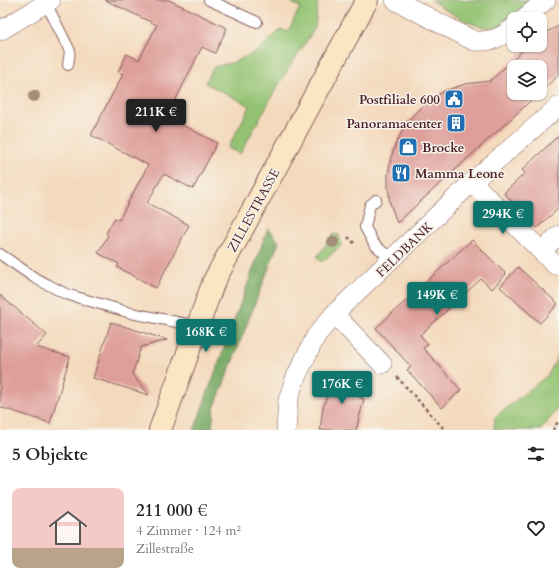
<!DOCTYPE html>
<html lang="de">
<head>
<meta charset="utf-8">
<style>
	:root { --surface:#fff; --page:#f2f2f2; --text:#222; --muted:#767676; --accent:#0f766e }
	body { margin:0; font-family:Cardo,serif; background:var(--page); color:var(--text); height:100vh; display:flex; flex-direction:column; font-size:15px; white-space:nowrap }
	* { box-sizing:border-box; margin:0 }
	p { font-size:13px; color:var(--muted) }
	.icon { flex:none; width:22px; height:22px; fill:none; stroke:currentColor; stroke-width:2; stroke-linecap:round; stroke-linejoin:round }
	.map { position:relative; height:430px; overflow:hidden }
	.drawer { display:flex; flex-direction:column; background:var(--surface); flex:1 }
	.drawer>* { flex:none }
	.tools { position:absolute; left:507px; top:12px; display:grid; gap:8px }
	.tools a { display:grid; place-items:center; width:40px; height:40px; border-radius:8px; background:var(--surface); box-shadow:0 1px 3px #0004; font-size:20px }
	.price { position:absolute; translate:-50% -34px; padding:0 9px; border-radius:4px; background:var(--accent); color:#fff; font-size:13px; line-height:26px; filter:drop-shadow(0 1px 2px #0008) }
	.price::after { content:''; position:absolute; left:50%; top:24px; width:12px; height:9px; margin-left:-6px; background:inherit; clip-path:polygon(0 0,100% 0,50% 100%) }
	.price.current { background:#222; color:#fff }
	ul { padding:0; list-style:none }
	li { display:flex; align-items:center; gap:12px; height:100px; padding:0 12px }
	li span { display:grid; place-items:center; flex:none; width:112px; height:80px; border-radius:8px; color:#555 }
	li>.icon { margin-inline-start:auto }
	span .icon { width:48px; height:48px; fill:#fffc; stroke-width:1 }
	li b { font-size:17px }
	h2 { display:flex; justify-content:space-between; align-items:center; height:48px; padding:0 12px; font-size:17px }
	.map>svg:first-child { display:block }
</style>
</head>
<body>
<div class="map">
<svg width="559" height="430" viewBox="0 0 559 430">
	<rect width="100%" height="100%" fill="#f7f3e8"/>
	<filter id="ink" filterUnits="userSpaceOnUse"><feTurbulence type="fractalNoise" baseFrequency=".025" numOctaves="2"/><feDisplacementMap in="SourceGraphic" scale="8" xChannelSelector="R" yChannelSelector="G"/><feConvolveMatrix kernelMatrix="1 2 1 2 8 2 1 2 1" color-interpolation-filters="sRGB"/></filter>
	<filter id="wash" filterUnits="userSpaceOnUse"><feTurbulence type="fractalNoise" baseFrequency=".012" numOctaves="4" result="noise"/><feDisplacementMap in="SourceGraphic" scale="16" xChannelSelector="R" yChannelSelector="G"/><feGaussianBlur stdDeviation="0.9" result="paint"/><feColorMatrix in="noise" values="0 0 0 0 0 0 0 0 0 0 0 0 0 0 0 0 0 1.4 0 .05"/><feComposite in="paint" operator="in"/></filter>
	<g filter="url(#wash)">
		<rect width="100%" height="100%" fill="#f4dabd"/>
		<path fill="#93c372" stroke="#6e714e" d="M293,0H318L315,28L280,82L240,154L228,148L250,106L205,83L214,67L234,62L258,51L281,29L288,32L300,7L292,3Z
			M431,0H532C524,7 507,24 498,27C480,33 445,10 431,0Z
			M334,234L339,235L342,245L323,261H320L317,257L319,254Z
			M559,354V407L541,430H494L495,417L548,375Z"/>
		<path fill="#76a964" stroke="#606448" d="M268,228L279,242L214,409L212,430H194Z"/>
		<g id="blocks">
			<path fill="#de9f9a" d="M105,0H169L227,28L215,53L202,47L167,117L217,143L193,189L164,174L147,203L189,225L156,288L117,267L119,264L98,253L108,235L106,233L115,218L119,220L148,165L91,135L123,74L118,72L127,54L139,60L157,25Z
				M559,26V75L540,92V67H514V93H539L397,223L390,203L388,186V174L391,158L396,143L408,121L421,107L444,91L465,84L490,81L529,45H540V35Z
				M559,135V208L537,228L504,193L525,173L522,170Z
				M472,240L506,274L492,289L481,279L420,335L428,344L423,348L461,390L442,408L407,370L411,367L376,328Z
				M518,267L558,304L540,323L500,287Z
				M0,295L47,335L36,347L70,357L50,423L0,407Z
				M111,322L167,340L141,347L137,360L132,374L149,395L93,378Z
				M337,373L364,387L359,397L364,399L356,430H320L323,408L330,388Z"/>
		</g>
	</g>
	<g filter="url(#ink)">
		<use href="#blocks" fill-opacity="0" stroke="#86605e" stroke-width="1"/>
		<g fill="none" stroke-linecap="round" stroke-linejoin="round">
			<g stroke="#86605e" stroke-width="12">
				<path id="lane" d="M209,0L257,22
					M46,3L70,51L68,65
					M376,200L370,205L365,227L374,244L392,260
					M0,254L35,278L66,294L131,313L197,326"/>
			</g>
			<g stroke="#86605e" stroke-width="20">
				<path id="street" d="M395,0L474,41C491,42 501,38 514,27
					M523,19L546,0
					M0,31L51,0
					M472,182L555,265
					M541,251L559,235
					M334,314L382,364
					M286,430L288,400L295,379L316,336L334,314L472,182L559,106"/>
			</g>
			<g stroke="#86605e" stroke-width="24">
				<path id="secondary" d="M160,430L214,281L367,0"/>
			</g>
			<path stroke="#86605e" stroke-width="2.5" stroke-dasharray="3 3" stroke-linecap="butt" d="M348,237L354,243
				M397,377L445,430
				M553,430L559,420"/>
			<use href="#lane" stroke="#fff" stroke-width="10"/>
			<use href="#street" stroke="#fff" stroke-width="19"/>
			<use href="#secondary" stroke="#fbe6c4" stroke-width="22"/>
		</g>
		<g fill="#a38e78">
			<circle cx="34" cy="96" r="6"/>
			<circle cx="333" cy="242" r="6"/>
		</g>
	</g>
	<defs>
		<g id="civic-square" transform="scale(1)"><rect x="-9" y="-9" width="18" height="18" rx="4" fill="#1f6fb2" stroke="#f7f3e8"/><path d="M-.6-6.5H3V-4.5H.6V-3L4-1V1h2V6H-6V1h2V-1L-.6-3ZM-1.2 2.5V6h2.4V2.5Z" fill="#fff"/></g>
		<g id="building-square" transform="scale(1)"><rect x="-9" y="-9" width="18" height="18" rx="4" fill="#1f6fb2" stroke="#f7f3e8"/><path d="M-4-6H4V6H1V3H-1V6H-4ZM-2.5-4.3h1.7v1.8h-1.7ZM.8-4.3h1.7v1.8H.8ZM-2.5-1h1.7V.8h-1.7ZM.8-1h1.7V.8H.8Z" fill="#fff"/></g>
		<g id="shop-square" transform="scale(1)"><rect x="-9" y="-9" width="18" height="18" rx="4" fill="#1f6fb2" stroke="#f7f3e8"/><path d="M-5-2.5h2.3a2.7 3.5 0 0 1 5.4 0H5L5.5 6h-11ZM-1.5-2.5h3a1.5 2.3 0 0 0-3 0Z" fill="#fff"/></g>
		<g id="restaurant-square" transform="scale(1)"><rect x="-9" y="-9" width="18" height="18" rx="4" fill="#1f6fb2" stroke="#f7f3e8"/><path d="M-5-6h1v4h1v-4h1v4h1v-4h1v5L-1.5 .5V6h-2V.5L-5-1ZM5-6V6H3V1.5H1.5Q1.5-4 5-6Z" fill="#fff"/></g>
	</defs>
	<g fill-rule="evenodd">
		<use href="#civic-square" x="454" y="99"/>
		<use href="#building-square" x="456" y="123"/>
		<use href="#shop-square" x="408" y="147"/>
		<use href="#restaurant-square" x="401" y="173"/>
	</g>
	<g text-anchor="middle" stroke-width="3" stroke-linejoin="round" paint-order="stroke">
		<g font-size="13" font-weight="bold" fill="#4a1f2b" stroke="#f7f3e8" text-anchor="end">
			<text x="440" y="104">Postfiliale 600</text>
			<text x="442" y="128">Panoramacenter</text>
			<text x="422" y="152" text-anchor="start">Brocke</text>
			<text x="415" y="178" text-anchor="start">Mamma Leone</text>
		</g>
		<g font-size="13" fill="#4a1f2b" stroke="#f7f3e8">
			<text transform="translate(253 210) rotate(-61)" y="5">ZILLESTRASSE</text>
			<text transform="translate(404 249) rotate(-44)" y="5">FELDBANK</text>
		</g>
	</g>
</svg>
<div class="tools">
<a><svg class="icon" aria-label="locate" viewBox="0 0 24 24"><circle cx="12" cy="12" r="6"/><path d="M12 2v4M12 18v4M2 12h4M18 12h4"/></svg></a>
<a><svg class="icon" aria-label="layers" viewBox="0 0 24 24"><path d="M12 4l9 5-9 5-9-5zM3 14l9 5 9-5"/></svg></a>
</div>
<b class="price current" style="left:156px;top:133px">211K €</b>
<b class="price" style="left:503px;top:235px">294K €</b>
<b class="price" style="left:437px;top:316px">149K €</b>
<b class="price" style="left:206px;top:353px">168K €</b>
<b class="price" style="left:342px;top:405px">176K €</b>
</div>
<section class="drawer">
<h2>5 Objekte<svg class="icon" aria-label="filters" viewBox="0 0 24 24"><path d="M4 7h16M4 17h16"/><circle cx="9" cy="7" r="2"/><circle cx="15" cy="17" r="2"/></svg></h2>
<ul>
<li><span style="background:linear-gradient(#f6c9c9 75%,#b9a48a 0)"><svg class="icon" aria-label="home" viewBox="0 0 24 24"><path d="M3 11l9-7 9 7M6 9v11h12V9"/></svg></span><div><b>211 000 €</b><p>4 Zimmer · 124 m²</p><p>Zillestraße</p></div><svg class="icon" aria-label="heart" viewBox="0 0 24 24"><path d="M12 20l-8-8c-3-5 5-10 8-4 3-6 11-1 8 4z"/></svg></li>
</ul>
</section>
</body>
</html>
